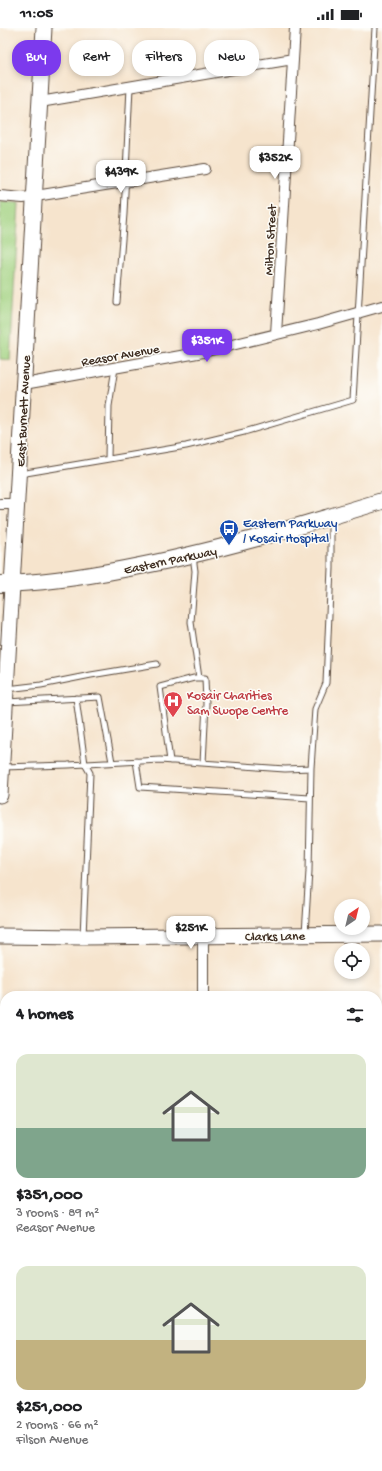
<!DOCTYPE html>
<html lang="en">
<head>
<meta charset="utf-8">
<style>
	:root { --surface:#fff; --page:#f2f2f2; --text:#202124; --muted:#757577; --accent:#7c3aed }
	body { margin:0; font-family:"Gochi Hand",sans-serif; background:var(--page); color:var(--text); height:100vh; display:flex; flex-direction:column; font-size:15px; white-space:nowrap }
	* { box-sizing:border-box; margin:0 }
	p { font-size:13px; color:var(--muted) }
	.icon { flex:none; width:22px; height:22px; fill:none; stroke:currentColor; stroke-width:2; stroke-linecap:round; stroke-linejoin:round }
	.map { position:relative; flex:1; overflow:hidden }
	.panel { position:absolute; left:0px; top:963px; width:382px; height:480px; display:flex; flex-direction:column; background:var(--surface); border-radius:16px 16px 0 0; box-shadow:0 2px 6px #0003 }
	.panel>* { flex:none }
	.hud { position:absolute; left:12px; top:12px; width:358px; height:36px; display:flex; gap:8px }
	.needle { width:26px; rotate:35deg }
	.buttons { position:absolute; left:334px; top:871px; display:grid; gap:8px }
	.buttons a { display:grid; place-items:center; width:36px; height:36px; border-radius:50%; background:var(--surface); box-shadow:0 2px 6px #0003; font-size:20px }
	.price { position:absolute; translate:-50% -34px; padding:0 9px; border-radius:8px; background:#fff; color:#222; font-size:13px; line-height:26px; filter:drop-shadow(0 1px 2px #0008) }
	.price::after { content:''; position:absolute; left:50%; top:24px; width:12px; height:9px; margin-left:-6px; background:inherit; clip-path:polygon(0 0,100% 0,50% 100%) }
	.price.selected { background:var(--accent); color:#fff }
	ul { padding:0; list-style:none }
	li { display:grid; align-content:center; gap:8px; height:212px; padding:0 16px }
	li span { display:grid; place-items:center; height:124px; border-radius:12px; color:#555 }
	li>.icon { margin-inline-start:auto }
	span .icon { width:72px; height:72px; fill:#fffc; stroke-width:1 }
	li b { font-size:17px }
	h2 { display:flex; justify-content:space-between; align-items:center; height:48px; padding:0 16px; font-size:17px }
	.chip { padding:0 14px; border-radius:16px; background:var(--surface); box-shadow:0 2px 6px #0003; font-size:14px; line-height:36px }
	.chip.selected { background:var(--accent); color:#fff }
	.status { display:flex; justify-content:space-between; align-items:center; height:28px; padding:0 20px; background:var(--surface); direction:ltr }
	.status svg { height:11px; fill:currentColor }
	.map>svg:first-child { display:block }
</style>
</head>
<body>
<div class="status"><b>11:05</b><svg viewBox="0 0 49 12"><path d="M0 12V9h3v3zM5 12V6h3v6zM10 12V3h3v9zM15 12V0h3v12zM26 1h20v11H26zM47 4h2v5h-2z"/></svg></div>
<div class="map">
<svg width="382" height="1443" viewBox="0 0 382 1443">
	<rect width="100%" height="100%" fill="#fdfcf7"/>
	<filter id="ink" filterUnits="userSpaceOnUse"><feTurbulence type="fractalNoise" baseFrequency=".025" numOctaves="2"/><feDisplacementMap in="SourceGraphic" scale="8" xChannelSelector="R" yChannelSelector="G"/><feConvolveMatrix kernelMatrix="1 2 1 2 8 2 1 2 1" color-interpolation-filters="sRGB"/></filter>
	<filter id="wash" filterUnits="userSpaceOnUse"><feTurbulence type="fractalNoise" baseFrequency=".012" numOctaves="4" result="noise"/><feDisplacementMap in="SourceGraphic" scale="16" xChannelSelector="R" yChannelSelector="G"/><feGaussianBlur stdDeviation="0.9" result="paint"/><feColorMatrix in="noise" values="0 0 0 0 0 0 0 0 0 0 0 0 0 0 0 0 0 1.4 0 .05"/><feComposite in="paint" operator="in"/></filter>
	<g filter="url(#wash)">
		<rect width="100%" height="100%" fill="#f6e4cd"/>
		<path fill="#a2d281" stroke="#6e7e50" d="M0,174L19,175L10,332L0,331Z
			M377,1419H382V1443H217V1438H377Z"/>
	</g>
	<g filter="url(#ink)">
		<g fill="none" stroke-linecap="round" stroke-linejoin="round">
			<g stroke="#574638" stroke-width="7">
				<path id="lane" d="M117,274L124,186L130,59
					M108,431L109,378L115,340
					M20,446L186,418L244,404L353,372L375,0
					M193,528L195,543L191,594L199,650
					M7,661L41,657L91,647L157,636
					M76,670L85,736L90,745L83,908
					M6,674L100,669L112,734
					M136,733L140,759L310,770
					M170,733L160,659L194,650H205L206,676L203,735
					M3,739L68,737L160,732L285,741L311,740
					M305,906L309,843L311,740L315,681L326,655L331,540V491"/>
			</g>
			<g stroke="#574638" stroke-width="12">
				<path id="street" d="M40,74L293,31
					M0,168L23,170L205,141
					M276,306L295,0
					M24,356L203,324L318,296L382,278
					M0,476H16
					M203,908V968
					M377,1074H382
					M0,1075H5
					M0,1239H5
					M377,1240H382
					M0,1405H5
					M377,1405H382
					M37,1443L38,1438
					M201,1443L202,1438"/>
			</g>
			<g stroke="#574638" stroke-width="17">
				<path id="secondary" d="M0,767L44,0
					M0,908L83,909L382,906"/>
			</g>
			<g stroke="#574638" stroke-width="18">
				<path id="primary" d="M0,556C42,555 83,549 124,541C212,525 297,499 382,473"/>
			</g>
			<use href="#lane" stroke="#fff" stroke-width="5"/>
			<use href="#street" stroke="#fff" stroke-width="10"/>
			<use href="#secondary" stroke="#fff" stroke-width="15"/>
			<use href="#primary" stroke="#fff" stroke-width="16"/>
		</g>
	</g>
	<defs>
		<g id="bus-pin" transform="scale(1)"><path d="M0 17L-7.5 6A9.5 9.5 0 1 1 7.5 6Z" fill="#1a4fb4" stroke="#fdfcf7"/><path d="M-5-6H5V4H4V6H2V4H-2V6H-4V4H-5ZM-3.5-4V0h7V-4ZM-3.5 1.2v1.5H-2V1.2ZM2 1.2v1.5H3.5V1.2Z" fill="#fff"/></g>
		<g id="hospital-pin" transform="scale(1)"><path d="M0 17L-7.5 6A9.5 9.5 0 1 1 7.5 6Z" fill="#e0444e" stroke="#fdfcf7"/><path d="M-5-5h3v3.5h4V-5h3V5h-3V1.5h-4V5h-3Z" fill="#fff"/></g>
	</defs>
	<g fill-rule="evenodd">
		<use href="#bus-pin" x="229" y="501"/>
		<use href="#hospital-pin" x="173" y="673"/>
	</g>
	<g text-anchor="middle" stroke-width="3" stroke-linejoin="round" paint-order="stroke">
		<g font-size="13" fill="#3b2a1e" stroke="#fdfcf7">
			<text transform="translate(269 212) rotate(-87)" y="5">Milton Street</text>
			<text transform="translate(120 326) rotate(-10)" y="5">Reasor Avenue</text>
			<text transform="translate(22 383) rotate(-87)" y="5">East Burnett Avenue</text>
			<text transform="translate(170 531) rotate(-12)" y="5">Eastern Parkway</text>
			<text transform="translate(275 907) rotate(-1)" y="5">Clarks Lane</text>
		</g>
		<g font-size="13" fill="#164399" stroke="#fdfcf7" text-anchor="start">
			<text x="243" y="499">Eastern Parkway<tspan x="243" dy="15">/ Kosair Hospital</tspan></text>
		</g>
		<g font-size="13" fill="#be3a42" stroke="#fdfcf7" text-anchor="start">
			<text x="187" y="671">Kosair Charities<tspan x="187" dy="15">Sam Swope Centre</tspan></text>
		</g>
	</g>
</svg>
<div class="buttons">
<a><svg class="needle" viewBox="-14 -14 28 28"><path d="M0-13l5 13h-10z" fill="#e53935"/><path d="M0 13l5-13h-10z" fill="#757577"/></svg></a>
<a><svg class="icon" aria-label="locate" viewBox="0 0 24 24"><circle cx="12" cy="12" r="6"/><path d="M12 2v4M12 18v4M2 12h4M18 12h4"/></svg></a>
</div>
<b class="price" style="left:275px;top:152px">$352K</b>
<b class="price" style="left:121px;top:166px">$439K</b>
<b class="price selected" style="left:207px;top:335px">$351K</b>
<b class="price" style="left:191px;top:922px">$251K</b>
<div class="hud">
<a class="chip selected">Buy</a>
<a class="chip">Rent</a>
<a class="chip">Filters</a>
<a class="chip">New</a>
</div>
<section class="panel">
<h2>4 homes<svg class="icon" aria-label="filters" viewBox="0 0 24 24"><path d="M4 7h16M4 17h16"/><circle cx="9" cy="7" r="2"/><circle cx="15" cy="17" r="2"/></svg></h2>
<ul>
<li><span style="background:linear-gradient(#dfe7d0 60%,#7fa58c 0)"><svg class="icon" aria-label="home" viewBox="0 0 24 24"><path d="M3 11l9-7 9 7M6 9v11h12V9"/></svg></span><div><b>$351,000</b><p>3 rooms · 89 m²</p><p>Reasor Avenue</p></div></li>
<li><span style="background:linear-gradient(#dfe7d0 60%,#c2b280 0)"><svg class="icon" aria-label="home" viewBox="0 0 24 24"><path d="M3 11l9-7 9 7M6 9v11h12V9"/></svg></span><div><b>$251,000</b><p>2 rooms · 66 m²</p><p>Filson Avenue</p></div></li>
</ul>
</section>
</div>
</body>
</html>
